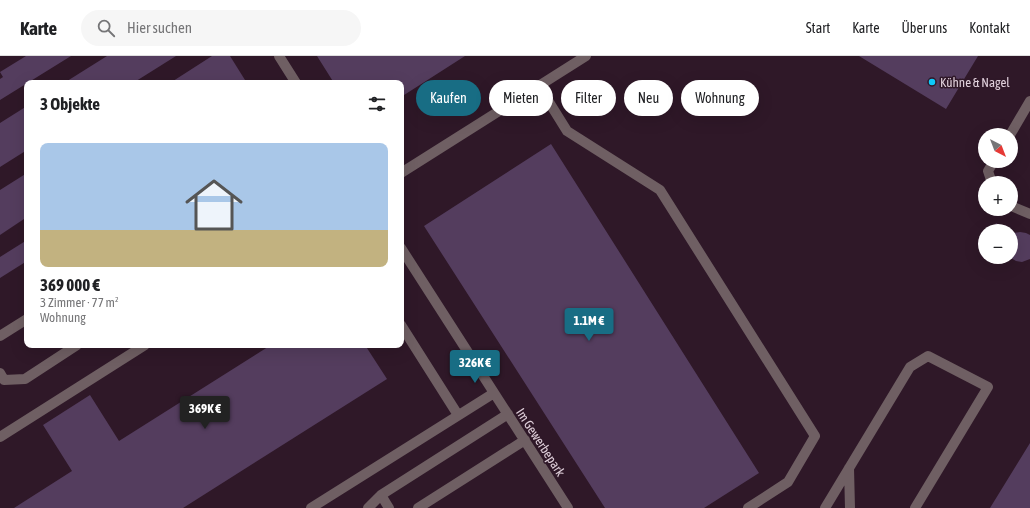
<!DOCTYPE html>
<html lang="de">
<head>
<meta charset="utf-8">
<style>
	:root { --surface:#fff; --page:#f6f6f6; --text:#202124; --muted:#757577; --line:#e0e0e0; --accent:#186d84 }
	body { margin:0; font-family:"Asap Condensed",sans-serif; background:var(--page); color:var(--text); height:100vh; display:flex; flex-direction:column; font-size:15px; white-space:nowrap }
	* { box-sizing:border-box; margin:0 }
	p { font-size:13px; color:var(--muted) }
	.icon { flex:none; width:22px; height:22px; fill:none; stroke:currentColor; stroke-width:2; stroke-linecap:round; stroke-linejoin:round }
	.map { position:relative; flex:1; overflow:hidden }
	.drawer { position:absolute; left:24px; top:24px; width:380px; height:268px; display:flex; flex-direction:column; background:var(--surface); border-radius:8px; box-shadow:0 4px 16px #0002 }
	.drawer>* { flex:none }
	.banner { position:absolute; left:416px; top:24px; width:380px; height:36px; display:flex; gap:8px }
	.needle { width:26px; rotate:138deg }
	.controls { position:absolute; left:978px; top:72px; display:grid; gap:8px }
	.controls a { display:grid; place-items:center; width:40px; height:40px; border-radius:50%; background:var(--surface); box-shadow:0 4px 16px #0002; font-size:20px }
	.price { position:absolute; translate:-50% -34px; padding:0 9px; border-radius:4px; background:var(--accent); color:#fff; font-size:13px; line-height:26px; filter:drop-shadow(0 1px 2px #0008) }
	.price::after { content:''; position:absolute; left:50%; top:24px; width:12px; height:9px; margin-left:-6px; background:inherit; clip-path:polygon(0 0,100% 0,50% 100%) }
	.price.current { background:#222; color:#fff }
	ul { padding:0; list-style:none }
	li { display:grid; align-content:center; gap:8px; height:212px; padding:0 16px }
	li span { display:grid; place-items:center; height:124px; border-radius:8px; color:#555 }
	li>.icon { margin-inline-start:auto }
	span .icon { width:72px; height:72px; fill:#fffc; stroke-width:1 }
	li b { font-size:17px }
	h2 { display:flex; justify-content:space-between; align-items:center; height:48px; padding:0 16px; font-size:17px }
	.pill { padding:0 14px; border-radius:18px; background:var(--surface); box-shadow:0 4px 16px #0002; font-size:14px; line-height:36px }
	.pill.current { background:var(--accent); color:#fff }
	header { display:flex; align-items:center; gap:24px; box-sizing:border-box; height:56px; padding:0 20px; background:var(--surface); border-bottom:1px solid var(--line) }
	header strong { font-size:19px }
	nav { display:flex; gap:22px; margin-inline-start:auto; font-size:14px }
	.search { width:280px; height:36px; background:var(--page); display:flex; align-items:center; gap:10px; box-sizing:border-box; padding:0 14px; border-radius:22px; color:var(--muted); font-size:15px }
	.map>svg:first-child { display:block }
</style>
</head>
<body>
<header>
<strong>Karte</strong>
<div class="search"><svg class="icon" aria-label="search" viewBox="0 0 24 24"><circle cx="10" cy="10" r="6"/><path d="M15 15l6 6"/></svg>Hier suchen</div>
<nav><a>Start</a><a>Karte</a><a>Über uns</a><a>Kontakt</a></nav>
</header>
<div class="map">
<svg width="1030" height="452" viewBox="0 0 1030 452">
	<rect width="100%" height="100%" fill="#2f1828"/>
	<path fill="#543d5e" d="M26,0H71L0,44V23L3,21L0,16Z
		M107,0H176L133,27H64Z
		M212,0H230L245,24L239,27H170Z
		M317,0H465L401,41V27H334Z
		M859,0H978L946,53Z
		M27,50V94L0,111V67Z
		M551,88L759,417L704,452H605L424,170Z
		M27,117V161L0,179V134Z
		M996,167L1010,175H992Z
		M1020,176L1026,177L1030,179V203L1022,206L1016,205L1011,202V180L1014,177Z
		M27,184V205L0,222V201Z
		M271,289H365L387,323L183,452H14L72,415L43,369L90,339L119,385Z
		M1030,387V452H990Z"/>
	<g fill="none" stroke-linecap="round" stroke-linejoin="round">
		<path stroke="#6f5f63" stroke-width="10" d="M279,0L296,27
			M539,30L567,75L660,134L815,380L788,426L748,452
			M1010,79L1030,45
			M401,117L586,0
			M992,127L988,115L994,105
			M1011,150L1030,158
			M401,192L568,452
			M401,269L458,359
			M0,280L27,263
			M0,317L4,324L25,323L77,289
			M0,381L145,289
			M849,412L850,452
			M381,439L389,452
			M311,452L494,337
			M368,452L381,439L508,358
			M418,452L525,384
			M825,452L910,311L928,300L988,331L915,452"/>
	</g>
	<circle fill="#0ecafa" stroke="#2f1828" stroke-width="1.5" cx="932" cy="26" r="4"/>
	<g text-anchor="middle" stroke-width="3" stroke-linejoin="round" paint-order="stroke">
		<g font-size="13" fill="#e0d0db" stroke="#2f1828" text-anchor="start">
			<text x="940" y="31">Kühne &amp; Nagel</text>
		</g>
		<g font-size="13" fill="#e0d0db" stroke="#2f1828">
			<text transform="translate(541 386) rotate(57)" y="5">Im Gewerbepark</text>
		</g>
	</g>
</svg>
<div class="controls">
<a><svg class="needle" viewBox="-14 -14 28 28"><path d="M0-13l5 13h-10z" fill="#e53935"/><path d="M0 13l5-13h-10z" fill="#757577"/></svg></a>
<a>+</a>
<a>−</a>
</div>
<b class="price" style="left:589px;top:286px">1.1M €</b>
<b class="price" style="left:475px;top:328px">326K €</b>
<b class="price current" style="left:205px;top:374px">369K €</b>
<div class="banner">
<a class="pill current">Kaufen</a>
<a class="pill">Mieten</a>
<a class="pill">Filter</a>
<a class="pill">Neu</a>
<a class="pill">Wohnung</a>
</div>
<section class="drawer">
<h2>3 Objekte<svg class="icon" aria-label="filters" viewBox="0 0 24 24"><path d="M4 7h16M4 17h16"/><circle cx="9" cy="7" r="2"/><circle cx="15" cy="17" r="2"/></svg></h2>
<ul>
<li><span style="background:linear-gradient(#a9c7e8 70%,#c2b280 0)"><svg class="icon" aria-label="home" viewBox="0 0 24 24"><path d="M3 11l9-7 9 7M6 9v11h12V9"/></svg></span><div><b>369 000 €</b><p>3 Zimmer · 77 m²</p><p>Wohnung</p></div></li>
</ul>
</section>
</div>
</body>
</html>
